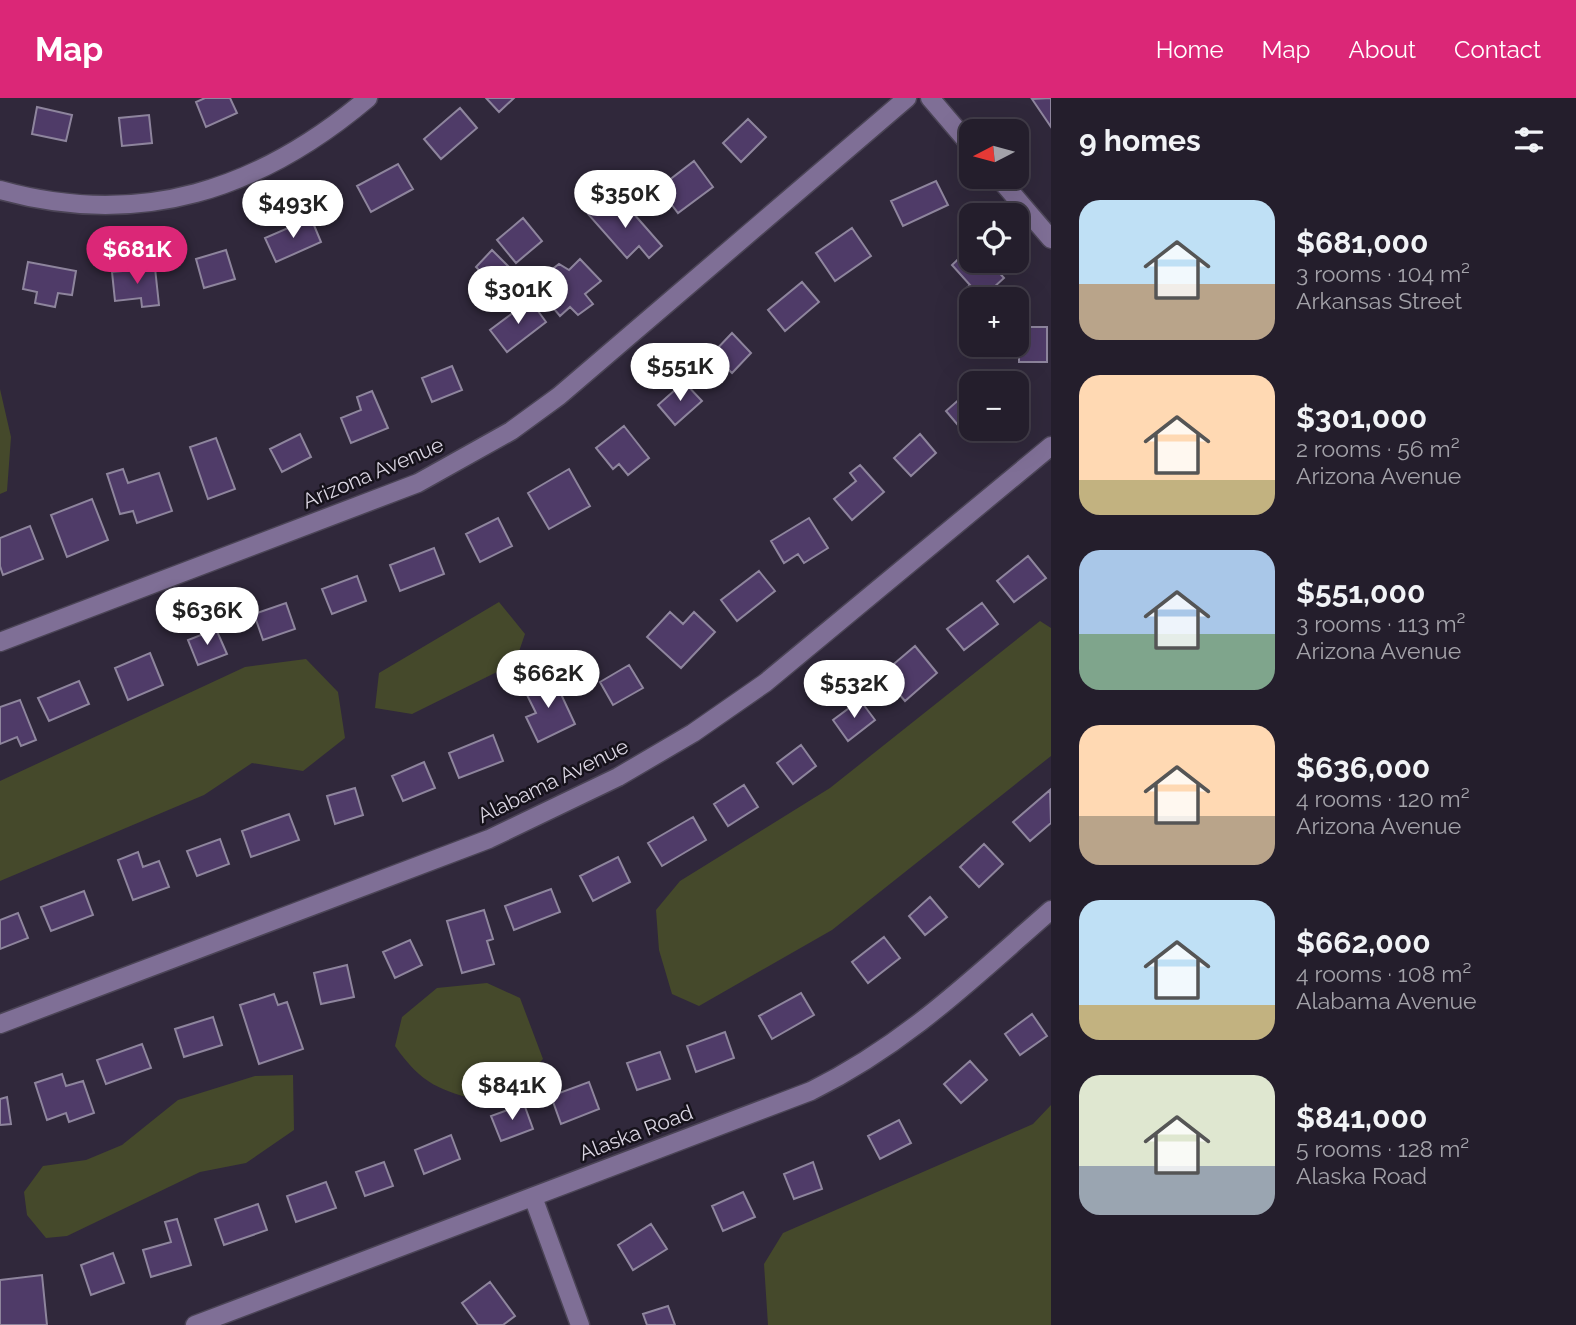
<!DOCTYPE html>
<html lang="en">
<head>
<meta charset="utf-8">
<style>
	:root { --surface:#241e2c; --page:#2c2734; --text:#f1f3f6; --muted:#a3a2a9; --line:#413c48; --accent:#db2777 }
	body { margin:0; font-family:Raleway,sans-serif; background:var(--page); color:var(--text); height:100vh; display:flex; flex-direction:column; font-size:26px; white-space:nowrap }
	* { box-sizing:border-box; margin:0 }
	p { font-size:23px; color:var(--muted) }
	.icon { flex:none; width:38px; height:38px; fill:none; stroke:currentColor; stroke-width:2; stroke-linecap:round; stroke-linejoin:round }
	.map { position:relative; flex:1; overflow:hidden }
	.drawer { display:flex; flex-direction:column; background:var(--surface); width:525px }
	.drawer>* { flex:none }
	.needle { width:46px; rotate:264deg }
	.tools { position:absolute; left:959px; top:21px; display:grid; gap:14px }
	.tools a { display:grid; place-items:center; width:70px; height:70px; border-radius:14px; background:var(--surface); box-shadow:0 7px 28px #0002,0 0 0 2px var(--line); font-size:35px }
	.price { position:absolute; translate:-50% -60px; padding:0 16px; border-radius:24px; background:#fff; color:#222; font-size:23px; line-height:46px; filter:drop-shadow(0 2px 4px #0008) }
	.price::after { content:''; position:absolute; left:50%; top:42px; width:21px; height:16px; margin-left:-10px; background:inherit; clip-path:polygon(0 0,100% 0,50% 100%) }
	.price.current { background:var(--accent); color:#fff }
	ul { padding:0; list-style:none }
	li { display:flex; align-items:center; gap:21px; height:175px; padding:0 28px }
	li span { display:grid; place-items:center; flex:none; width:196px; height:140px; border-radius:21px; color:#555 }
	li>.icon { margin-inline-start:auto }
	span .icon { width:84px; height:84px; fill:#fffc; stroke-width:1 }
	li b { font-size:30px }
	h2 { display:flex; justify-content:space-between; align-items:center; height:84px; padding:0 28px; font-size:30px }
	header { display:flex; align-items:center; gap:42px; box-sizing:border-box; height:98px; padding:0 35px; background:var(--accent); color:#fff }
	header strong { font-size:33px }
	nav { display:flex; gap:38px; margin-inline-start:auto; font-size:24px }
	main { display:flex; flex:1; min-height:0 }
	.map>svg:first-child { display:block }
</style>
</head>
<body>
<header>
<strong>Map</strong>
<nav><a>Home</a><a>Map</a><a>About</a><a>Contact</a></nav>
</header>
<main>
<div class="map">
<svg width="1051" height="1227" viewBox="0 0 1051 1227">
	<rect width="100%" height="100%" fill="#30283b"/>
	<path fill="#45492b" d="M0,291L11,339L7,393L0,396Z
		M499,504L525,536L515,565L412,616L375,610L379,575Z
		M1040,523L1051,530V658L832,832L699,908L672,896L659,852L656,812L680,783L830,690Z
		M306,561L338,594L345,640L303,673L252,665L204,697L0,783V683L245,569Z
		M487,885L520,900L543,961L518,987L484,1004C440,992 422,987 395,948L402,919L437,890Z
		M293,977L294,1032L246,1065L200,1074L67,1138L46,1140L27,1117L24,1094L43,1068L86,1062L122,1047L178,1002L255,978Z
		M1051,1007V1227H768L764,1166L783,1135L1033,1026Z"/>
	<path fill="#4f3b68" stroke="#8e859d" stroke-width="2" d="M205,0H230L237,15L206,29L196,4Z
		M486,0H514L499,14Z
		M1051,0V29L1032,1Z
		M37,9L72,17L66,43L32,36Z
		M460,10L477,30L441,61L424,41Z
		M149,17L152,45L122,48L119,20Z
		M748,21L766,39L741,64L723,45Z
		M694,63L713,89L678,115L659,90Z
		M398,66L413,91L371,114L357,88Z
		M936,83L948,107L903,128L891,103Z
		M605,103L616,115L626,107L662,148L649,160L639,148L627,160L588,116Z
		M311,120L321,144L276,164L265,140Z
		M523,120L542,143L516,165L497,142Z
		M852,130L871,158L835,183L816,155Z
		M971,149V163H989L1004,180L981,201H971V206L961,195L970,187L952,167Z
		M226,152L235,181L204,190L196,161Z
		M492,152L521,181L505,198L476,169Z
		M580,161L601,183L585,196L593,206L578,217L570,209L560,218L533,186L559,166L569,172Z
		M28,164L76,173L72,197L58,195L55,209L35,205L37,194L23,191Z
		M155,170L159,207L142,209L141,200L115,203L112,174Z
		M802,184L819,204L785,233L768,212Z
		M530,202L546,224L507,254L490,232Z
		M1019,229H1047V264H1019Z
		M732,235L751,255L732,275L712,256Z
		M452,268L462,292L432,304L422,280Z
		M684,284L702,303L675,327L658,307Z
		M971,291V326L963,333L946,313Z
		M372,293L388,330L351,345L341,320L361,312L357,299Z
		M624,328L649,360L628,377L619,366L613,371L596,350Z
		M300,336L311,359L282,374L270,351Z
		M920,336L936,355L911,378L894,360Z
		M216,340L235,391L208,401L190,349Z
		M860,367L884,394L852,422L834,401L856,383L850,375Z
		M123,371L128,385L159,375L172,413L137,425L133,413L120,416L107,376Z
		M569,371L590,408L549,431L528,395Z
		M92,401L108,442L67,459L51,417Z
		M498,420L512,448L480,464L466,436Z
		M809,420L828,450L804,465L798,456L784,465L771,443Z
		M30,428L43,461L3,477L0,468V440Z
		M434,450L444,476L400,493L390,467Z
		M1028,458L1046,480L1014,504L997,483Z
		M759,473L775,493L737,523L721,502Z
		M357,478L366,503L332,516L322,491Z
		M286,505L295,531L263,542L254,516Z
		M982,505L998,526L964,552L947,531Z
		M670,514L683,526L694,514L715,534L681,570L647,539Z
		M216,531L227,556L198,567L188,542Z
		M915,548L937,575L905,603L882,576Z
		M150,555L163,587L128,602L115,570Z
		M629,567L643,590L613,607L600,584Z
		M553,579L575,626L538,644L526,619L536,615L525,593Z
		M79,583L89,606L49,623L38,600Z
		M20,602L36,642L21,648L17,639L0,646V609Z
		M860,602L875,622L848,643L833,622Z
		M493,637L503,663L459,680L449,655Z
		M801,647L816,668L793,686L777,665Z
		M424,664L435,690L403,703L392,678Z
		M744,687L758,709L728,728L714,706Z
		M355,690L363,717L335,726L327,698Z
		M1050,692L1051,725L1030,743L1013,724Z
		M289,716L299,742L251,759L242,733Z
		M693,719L706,742L662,768L648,745Z
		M220,741L229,766L197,778L187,753Z
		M984,746L1003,766L979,789L960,769Z
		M138,754L143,769L159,763L169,789L133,802L118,762Z
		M618,759L630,784L593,803L580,778Z
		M551,791L560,814L514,832L505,808Z
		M84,793L93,817L51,833L41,809Z
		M930,799L947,819L925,837L909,818Z
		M484,812L493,841L487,843L494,866L462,875L447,823Z
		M18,815L28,840L0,851V822Z
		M884,839L900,860L868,885L852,864Z
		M410,842L422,867L395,880L383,854Z
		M347,867L354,899L321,906L314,875Z
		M801,895L814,917L772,941L759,918Z
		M274,896L278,907L287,904L303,951L259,966L240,907Z
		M1032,916L1047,938L1020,957L1005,936Z
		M213,919L222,947L184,959L175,931Z
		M725,934L734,960L696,974L687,948Z
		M142,946L151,970L106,986L97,962Z
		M660,954L670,981L637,992L627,965Z
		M970,963L987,982L961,1005L944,986Z
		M62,976L66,988L83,983L94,1015L69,1024L66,1015L47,1022L35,985Z
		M589,984L599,1011L561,1026L551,998Z
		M7,999L11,1026L0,1027V1001Z
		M524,1006L533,1031L501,1043L491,1018Z
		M899,1022L911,1045L880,1061L868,1038Z
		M451,1037L460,1061L424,1076L415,1052Z
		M384,1064L393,1088L365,1098L356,1074Z
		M813,1064L822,1091L794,1101L784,1076Z
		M326,1084L336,1110L296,1124L287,1098Z
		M743,1094L755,1119L723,1133L712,1108Z
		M258,1106L267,1132L224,1147L215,1121Z
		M177,1121L191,1167L151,1179L143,1152L171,1144L165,1124Z
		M651,1126L667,1151L633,1172L618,1147Z
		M113,1155L124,1185L91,1197L81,1167Z
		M42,1177L47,1227H0V1182Z
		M490,1184L515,1218L503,1227H478L462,1205Z
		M668,1208L675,1227H647L643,1216Z"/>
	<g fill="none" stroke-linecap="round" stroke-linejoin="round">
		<g stroke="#4b4456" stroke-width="21">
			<path id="minor" d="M930,0L971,48
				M998,79L1051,141
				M0,92C140,131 259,92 368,0
				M0,544L418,385L511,333L559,298L907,0
				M0,926L489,741L618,679L693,635L765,585L1051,348
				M533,1099L580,1227
				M195,1227L811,993C906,946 972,881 1051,812"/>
		</g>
		<use href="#minor" stroke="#7f6f96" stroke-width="18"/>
	</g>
	<g text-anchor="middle" stroke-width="5" stroke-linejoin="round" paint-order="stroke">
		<g font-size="21" fill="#dad5e2" stroke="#16121b">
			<text transform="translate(373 375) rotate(-23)" y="7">Arizona Avenue</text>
			<text transform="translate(553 683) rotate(-26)" y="7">Alabama Avenue</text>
			<text transform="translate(636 1035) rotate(-21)" y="7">Alaska Road</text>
		</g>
	</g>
</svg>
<div class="tools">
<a><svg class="needle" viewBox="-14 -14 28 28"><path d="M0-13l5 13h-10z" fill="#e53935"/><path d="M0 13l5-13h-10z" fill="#a3a2a9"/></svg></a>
<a><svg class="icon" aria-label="locate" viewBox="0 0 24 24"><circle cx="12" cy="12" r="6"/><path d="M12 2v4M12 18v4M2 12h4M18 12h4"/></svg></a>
<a>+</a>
<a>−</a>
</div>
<b class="price" style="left:625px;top:132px">$350K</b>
<b class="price" style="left:293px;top:142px">$493K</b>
<b class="price current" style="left:137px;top:188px">$681K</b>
<b class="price" style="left:518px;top:228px">$301K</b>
<b class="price" style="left:680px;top:305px">$551K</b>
<b class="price" style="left:207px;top:549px">$636K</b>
<b class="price" style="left:548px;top:612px">$662K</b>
<b class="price" style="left:854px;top:622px">$532K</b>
<b class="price" style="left:512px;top:1024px">$841K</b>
</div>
<section class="drawer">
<h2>9 homes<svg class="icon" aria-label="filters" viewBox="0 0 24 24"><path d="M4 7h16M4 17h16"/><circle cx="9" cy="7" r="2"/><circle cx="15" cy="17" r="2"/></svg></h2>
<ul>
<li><span style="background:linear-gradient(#bfe0f5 60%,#b9a48a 0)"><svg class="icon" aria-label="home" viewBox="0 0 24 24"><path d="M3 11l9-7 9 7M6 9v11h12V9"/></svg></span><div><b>$681,000</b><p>3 rooms · 104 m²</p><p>Arkansas Street</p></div></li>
<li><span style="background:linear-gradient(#ffd9b3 75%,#c2b280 0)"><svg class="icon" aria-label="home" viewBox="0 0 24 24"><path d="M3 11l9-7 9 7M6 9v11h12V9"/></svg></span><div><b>$301,000</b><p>2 rooms · 56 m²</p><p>Arizona Avenue</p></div></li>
<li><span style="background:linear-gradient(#a9c7e8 60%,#7fa58c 0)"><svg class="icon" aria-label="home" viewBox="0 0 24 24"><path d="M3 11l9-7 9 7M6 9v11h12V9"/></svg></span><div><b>$551,000</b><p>3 rooms · 113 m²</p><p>Arizona Avenue</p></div></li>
<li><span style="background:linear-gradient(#ffd9b3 65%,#b9a48a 0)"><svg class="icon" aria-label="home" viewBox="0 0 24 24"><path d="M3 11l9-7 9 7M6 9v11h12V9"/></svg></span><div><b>$636,000</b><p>4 rooms · 120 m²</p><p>Arizona Avenue</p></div></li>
<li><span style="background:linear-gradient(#bfe0f5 75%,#c2b280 0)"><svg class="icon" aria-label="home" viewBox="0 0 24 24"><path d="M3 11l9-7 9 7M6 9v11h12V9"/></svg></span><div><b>$662,000</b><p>4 rooms · 108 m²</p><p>Alabama Avenue</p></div></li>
<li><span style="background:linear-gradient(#dfe7d0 65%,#9aa5b1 0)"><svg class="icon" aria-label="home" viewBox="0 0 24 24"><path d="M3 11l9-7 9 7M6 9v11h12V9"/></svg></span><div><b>$841,000</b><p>5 rooms · 128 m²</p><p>Alaska Road</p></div></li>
</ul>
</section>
</main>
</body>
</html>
